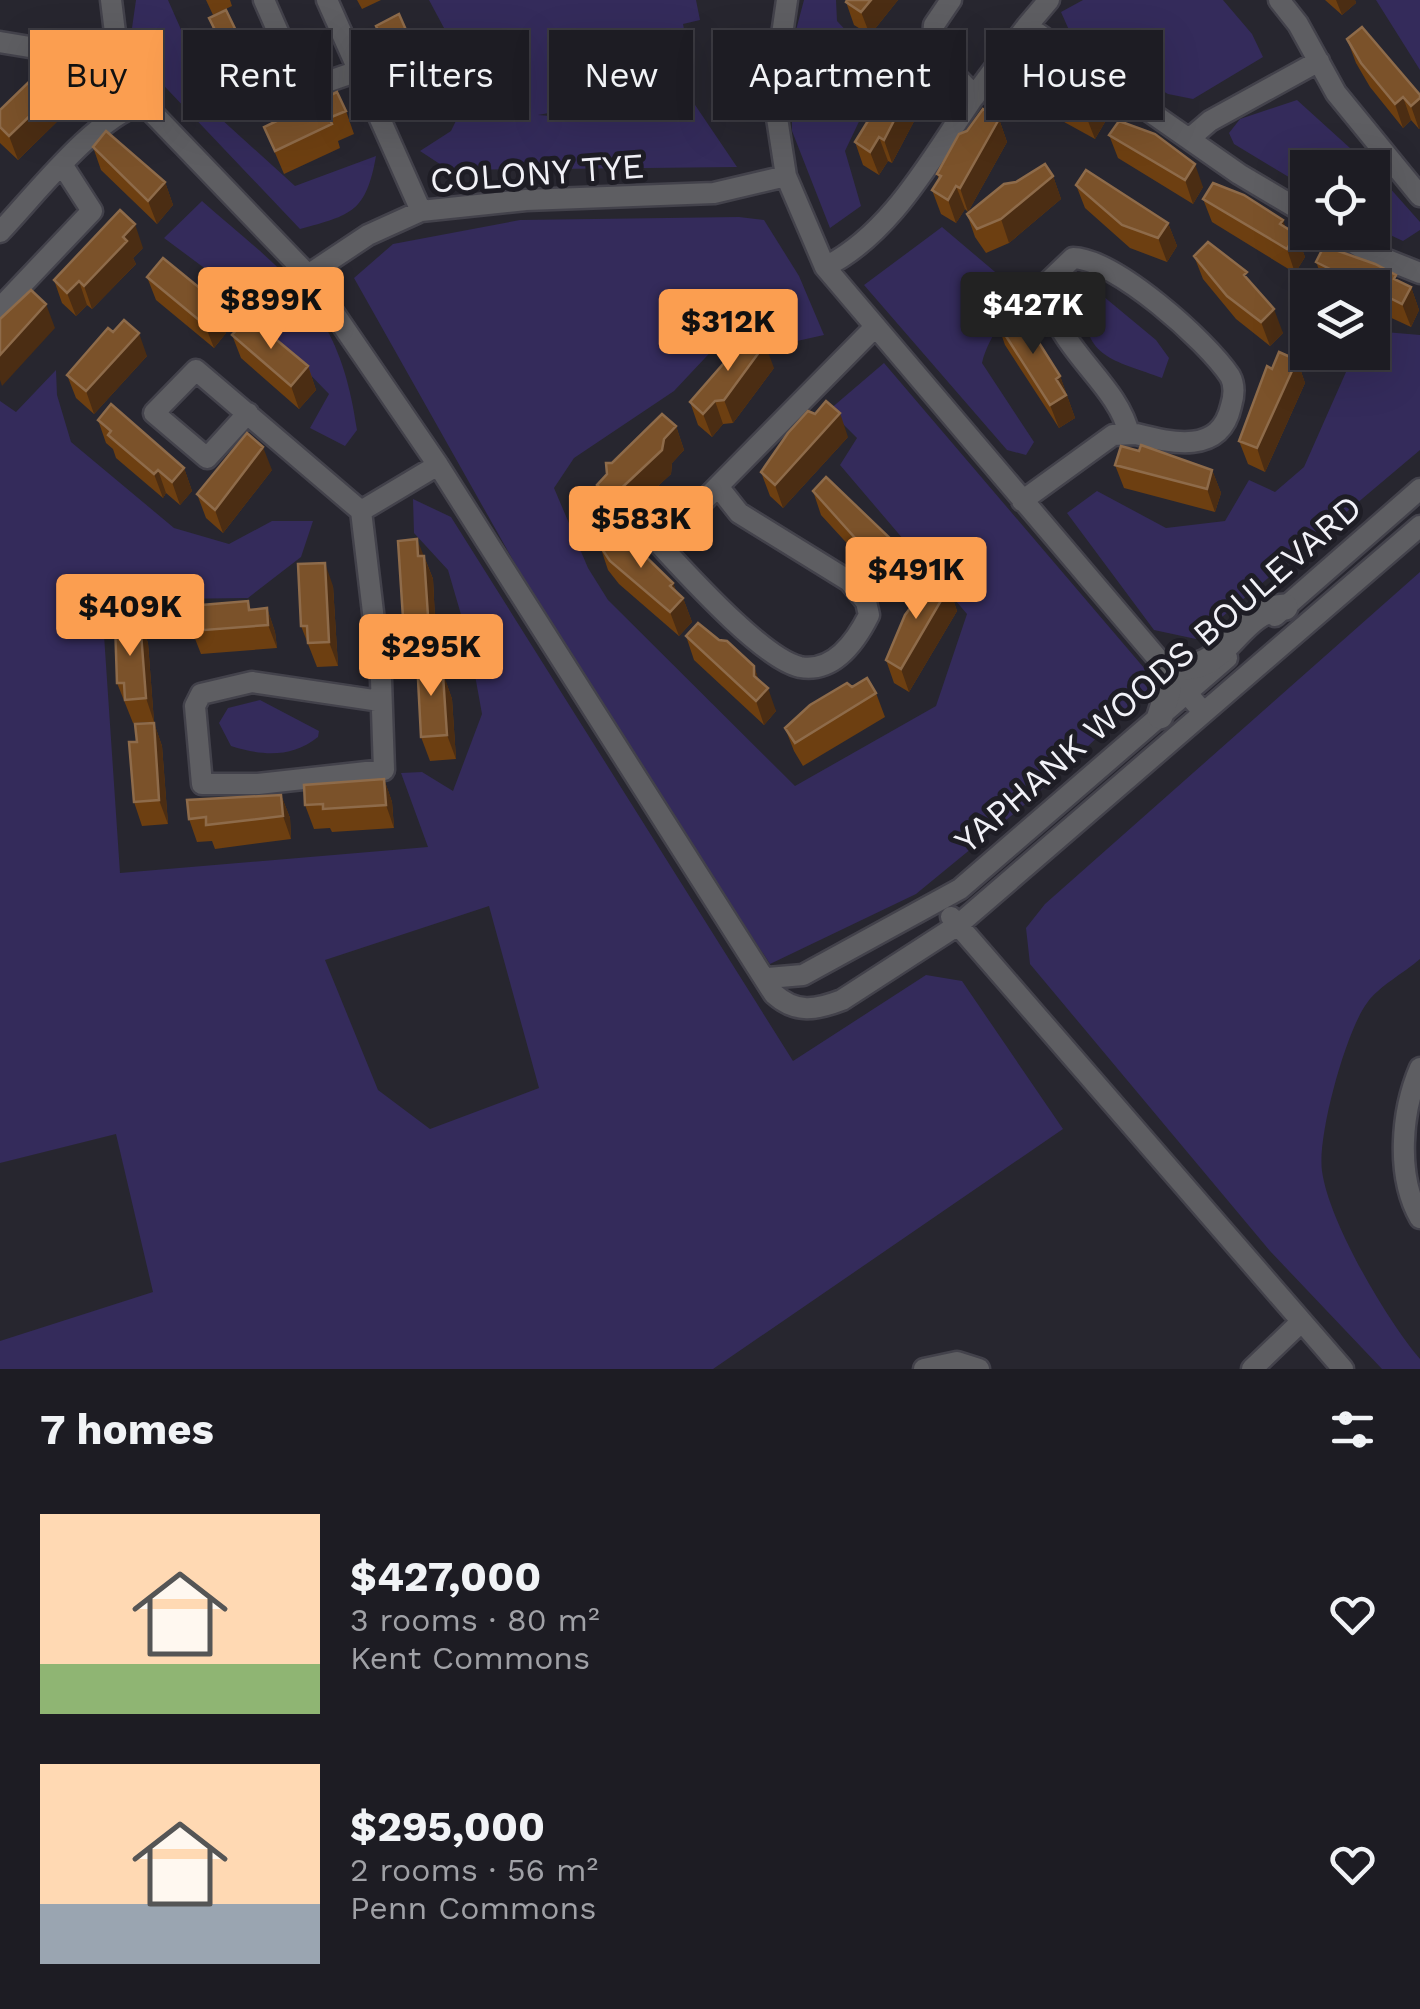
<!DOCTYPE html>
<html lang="en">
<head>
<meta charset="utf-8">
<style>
	:root { --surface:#1d1c23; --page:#25252b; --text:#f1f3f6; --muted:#a0a1a6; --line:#3b3a41; --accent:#fb9e50 }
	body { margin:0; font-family:"Work Sans",sans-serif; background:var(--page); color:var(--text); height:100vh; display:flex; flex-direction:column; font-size:38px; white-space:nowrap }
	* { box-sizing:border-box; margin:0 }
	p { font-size:32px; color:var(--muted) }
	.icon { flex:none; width:55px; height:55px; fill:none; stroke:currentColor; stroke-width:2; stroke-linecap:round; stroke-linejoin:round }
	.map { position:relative; height:1369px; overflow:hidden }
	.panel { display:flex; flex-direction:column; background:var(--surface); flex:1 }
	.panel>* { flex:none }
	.hud { position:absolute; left:30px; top:30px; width:1360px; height:90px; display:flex; gap:20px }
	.fabs { position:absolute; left:1290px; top:150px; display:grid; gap:20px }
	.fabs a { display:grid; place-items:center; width:100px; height:100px; border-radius:0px; background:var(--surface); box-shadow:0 10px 40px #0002,0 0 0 2px var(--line); font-size:50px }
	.price { position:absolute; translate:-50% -85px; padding:0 22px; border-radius:10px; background:var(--accent); color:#111; font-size:32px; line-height:65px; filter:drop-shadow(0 2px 5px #0008) }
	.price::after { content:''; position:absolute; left:50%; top:60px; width:30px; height:22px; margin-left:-15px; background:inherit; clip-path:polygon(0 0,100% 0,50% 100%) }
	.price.current { background:#222; color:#fff }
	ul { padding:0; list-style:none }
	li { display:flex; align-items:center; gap:30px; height:250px; padding:0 40px }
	li span { display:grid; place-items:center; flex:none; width:280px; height:200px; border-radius:0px; color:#555 }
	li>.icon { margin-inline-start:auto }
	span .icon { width:120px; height:120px; fill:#fffc; stroke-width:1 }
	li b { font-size:42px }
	h2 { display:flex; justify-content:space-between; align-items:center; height:120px; padding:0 40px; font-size:42px }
	.tag { padding:0 35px; border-radius:0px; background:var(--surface); box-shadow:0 10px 40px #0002,0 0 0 2px var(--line); font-size:35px; line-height:90px }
	.tag.current { background:var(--accent); color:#111 }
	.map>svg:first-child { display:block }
</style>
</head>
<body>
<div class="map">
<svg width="1420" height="1369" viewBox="0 0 1420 1369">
	<rect width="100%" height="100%" fill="#27262f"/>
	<path fill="#342b5b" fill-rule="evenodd" d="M136,0H168L220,118L295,186L376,156C366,212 352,215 300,229L150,71L132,28Z
		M429,0H696L700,20L683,24L695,85L538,115L573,118L689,96L737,167L449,170L420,151L451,131L474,84Z
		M804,0H836L837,21L888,75L865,109L845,151L861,206L830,228L792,131V45Z
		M1083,0H1223L1252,34L1263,57L1193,99L1168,94L1073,39L1061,12Z
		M1376,0H1420V70Z
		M1297,100L1372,168H1308L1307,188L1234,144L1229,133L1240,119Z
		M1372,168L1420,222V230L1403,241L1373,227Z
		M202,201C290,278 340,307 357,430L345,446L310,428L329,394L211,273L164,238Z
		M739,217L764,220L799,276L824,335L779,345L720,342L674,391L574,458L554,488L588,568L608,600L795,786L936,706L967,614L840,465L857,438L829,410L884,363L1156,682L1034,797L916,894L770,964L567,656L354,278L393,244L520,220Z
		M942,227L1014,288C1010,318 989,333 982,363L1034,442L1026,455L1007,450L864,285Z
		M1103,296L1156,340L1169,358L1162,378C1117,361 1082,359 1085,302Z
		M1373,331L1420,335V450L1196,639L1154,630L1067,513L1097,491L1166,528L1225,521L1249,480L1275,492L1304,467L1346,372L1373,358L1366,353L1372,352Z
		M56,370L57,395L71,442L174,528L229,544L272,521H313L301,557L248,598L169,599L132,606L104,635L120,873L428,847L401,773L422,772L453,791L482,714L469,642L448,570L414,533L413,499L451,517L793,1061L926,975L962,981L1063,1129L713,1369H0V1341L153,1292L116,1134L0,1163V401L16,412ZM489,906L539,1088L430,1129L378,1090L325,960Z
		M1420,572V959C1404,973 1379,986 1367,1003C1346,1031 1317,1136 1322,1171C1329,1222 1386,1319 1420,1359V1369H1382L1270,1251L1030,964L1026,928L1045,904Z
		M260,700L319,731L318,737C292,758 262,756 231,746L219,723L228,708Z"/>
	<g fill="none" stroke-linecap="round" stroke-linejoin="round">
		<g stroke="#43424b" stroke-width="25">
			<path id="minor" d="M111,0L117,49L143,103L308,275L438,465L774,994C796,1014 816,1010 842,1000L958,925L1420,526
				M264,0L300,82L309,88L358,71
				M327,0L421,211
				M787,0L776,76L777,118L786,176L825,267L1203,712
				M951,0L934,25L932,52L975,96
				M1049,0L1027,26L1239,174L1308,215
				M1279,0L1298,24L1336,93L1420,196
				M0,42L78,55L117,49
				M1189,139L1210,121L1319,61
				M0,232C36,194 94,118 143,103
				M1336,232L1370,253L1420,273
				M825,267C889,235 928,164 967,107C985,79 1007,53 1027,26
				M308,275L368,235L421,211L526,200L714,193L786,176
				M0,308L92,211L63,166
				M248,413L207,458L154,413L196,370L361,511
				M720,489L739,513L849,581L866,602L869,615C856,641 834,673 800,667C763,659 687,574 660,545L873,329
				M1022,501L1113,435L1136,434C1172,443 1220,455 1231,406C1234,396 1235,385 1230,376C1206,340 1115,259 1073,258L1049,281C1044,342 1117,379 1129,434
				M361,511L381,680L384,770L258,784H202L195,706L201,694L252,682L380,701
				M361,511L438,465
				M1275,616L1420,489
				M951,917L1343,1369
				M768,978L803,975L960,889L1227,658
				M1420,1068C1401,1112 1396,1176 1420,1218
				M924,1369L957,1362L979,1369
				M1252,1369L1301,1322"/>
		</g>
		<g stroke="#43424b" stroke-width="30">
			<path id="tertiary" d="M1160,716L1168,691L1164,664C1227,683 1233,609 1285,607"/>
		</g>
		<use href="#minor" stroke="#5e5e62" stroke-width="20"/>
		<use href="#tertiary" stroke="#5e5e62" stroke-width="25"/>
	</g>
	<path fill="#6d3f11" d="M206,0H230L232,6L213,15Z
		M357,0H381L362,9Z
		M898,0L870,35L854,25L846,2Z
		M1325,0H1355L1356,3L1342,15Z
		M209,18L260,80L269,104L244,115L218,61L210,38L215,35Z
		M376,26L430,85L438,109L419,118L384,49Z
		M1347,39L1420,95L1419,129L1411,120L1403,128L1370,87L1356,63Z
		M1003,65L1096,99L1105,122L1095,139L1026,101L1023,95L1012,88Z
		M921,68L930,91L892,163L888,161L879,175L863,165L855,142Z
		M40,81H66L75,104L18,160L0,143V110Z
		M346,111L354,134L338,141L340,148L284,174L264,127Z
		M999,119L1007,142L968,212L965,209L956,223L941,214L932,190L939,179L937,174Z
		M1109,135L1203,187L1193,204L1118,158Z
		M93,147L165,182L173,205L157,224L101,170Z
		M1053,176L1061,199L1009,243L986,253L975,237L967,214Z
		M1076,185L1168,223L1177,246L1167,262L1130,248L1085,208Z
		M1203,199L1296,234L1305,257L1295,273L1212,222Z
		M143,248L133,258L136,264L92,309L87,305L76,316L62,303L54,280Z
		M1194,256L1252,284L1283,333L1270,346L1236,319L1203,279Z
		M1316,262L1398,281L1411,287L1419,310L1411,327L1372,309V288H1329L1325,285Z
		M147,277L210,303L226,333L214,348L156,300Z
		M997,322L1060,376L1075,418L1059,428L1005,345Z
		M113,332L147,356L94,414L76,398L67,375Z
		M232,335L308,366L316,390L299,409L241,358Z
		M1297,360L1305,383L1265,472L1248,464L1239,441L1272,369Z
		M774,368L733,423L723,424L712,437L698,425L690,402Z
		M98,420L184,468L192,491L180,505L166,493L163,498L116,458L113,449L106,443Z
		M676,426L684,450L672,463L671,474L620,521L606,508L597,485L607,474L612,463Z
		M848,437L783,508L770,496L761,472Z
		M1139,451L1212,470L1221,493L1215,512L1124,488L1115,465Z
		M272,470L223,533L206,518L197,494Z
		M813,491L896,544L905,567L892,580L864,562L821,515Z
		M600,546L673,583L677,593L683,598L692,622L679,636L619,584L608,570Z
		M423,556H424L433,579L436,639L412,641L403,618Z
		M333,586L338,666L317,667L301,626Z
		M949,587L957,611L909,692L894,683L886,660Z
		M248,601L251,610L267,608L275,632L277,648L201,654L192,631Z
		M140,620L148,643L154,722L133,723L117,683Z
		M686,636L719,640L754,666L758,679L776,711L764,725L694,660Z
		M446,682L452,699L456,759L430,761L421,737Z
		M852,687L876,693L885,717L803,766L794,751L785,728Z
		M154,723L162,746L168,824L142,826L134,802L137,742Z
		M384,779L392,802L394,828L332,832L330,828L314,829L305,805Z
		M281,795L290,818L291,839L215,849L212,841L197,842L189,819Z"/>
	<path fill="#4b2d13" d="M871,0H898L870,35L861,12Z
		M1336,0H1355L1356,3L1342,15Z
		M921,68L930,91L892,163L884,140Z
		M66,81L75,104L18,160L9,136Z
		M1403,97L1411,120L1403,128L1395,104Z
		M1420,98V129H1419L1411,106Z
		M1096,99L1105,122L1095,139L1086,116Z
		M999,119L1007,142L968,212L960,188Z
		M879,137L888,161L879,175L870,152Z
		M1195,164L1203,187L1193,204L1185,180Z
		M1053,176L1061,199L1009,243L1001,219Z
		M165,182L173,205L157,224L148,201Z
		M956,186L965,209L956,223L948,200Z
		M1283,220L1291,242L1296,234L1305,257L1295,273L1287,249L1280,224Z
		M1168,223L1177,246L1167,262L1158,238Z
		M135,224L143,248L133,258L136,264L92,309L84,286L123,237Z
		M79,281L87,305L76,316L67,293Z
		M1411,287L1419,310L1411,327L1402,304Z
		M207,294L214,314L218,309L226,333L214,348L205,325L204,298Z
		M46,304L55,328L2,386L0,380V355Z
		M1274,309L1283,333L1270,346L1261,322Z
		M139,333L147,356L94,414L86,391Z
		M765,344L774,368L733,423L724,400Z
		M1297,360L1305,383L1265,472L1257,448Z
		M308,366L316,390L299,409L291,386Z
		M1060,376L1075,418L1059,428L1050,405L1056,379Z
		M715,401L723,424L712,437L703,414Z
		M840,413L848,437L783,508L775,485Z
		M676,426L684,450L672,463L671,474L620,521L611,498Z
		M263,447L272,470L223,533L215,510Z
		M184,468L192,491L180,505L172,482Z
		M158,470L166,493L163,498L154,474Z
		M1212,470L1221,493L1215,512L1207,489Z
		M417,539L433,579L436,639L428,616Z
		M896,544L905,567L892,580L884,557Z
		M325,563L333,586L338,666L329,642Z
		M673,583L680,602L683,598L692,622L679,636L670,612V586Z
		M949,587L957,611L909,692L901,669Z
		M267,608L275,632L277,648L268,625Z
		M140,620L148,643L154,722L146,698Z
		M438,658L452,699L456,759L447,735Z
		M754,666L762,690L768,688L776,711L764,725L756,701Z
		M154,723L162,746L168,824L159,800Z
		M384,779L392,802L394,828L386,805Z
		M281,795L290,818L291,839L283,816Z"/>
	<path fill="#7b522a" stroke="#8e6b4a" stroke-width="2.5" d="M847,0H871L861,12L846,2Z
		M226,10L260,80L236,92L210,38L217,34L209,18Z
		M399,14L430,85L411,95L376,26Z
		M1362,27L1420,95V98L1411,106L1403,97L1395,104L1361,63L1347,39Z
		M1013,48L1029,58L1038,57L1096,99L1086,116L1017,77L1019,74L1003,65Z
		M906,59L921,68L884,140L879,137L870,152L855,142Z
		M52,68L66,81L9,136L0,127V110L35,76L40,81Z
		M337,92L346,111L329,118L332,124L275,151L264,127Z
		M983,109L999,119L960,188L956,186L948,200L932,190L941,176L937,174L959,134L967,131Z
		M1119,121L1155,134L1195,164L1185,180L1109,135Z
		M106,131L165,182L148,201L93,147Z
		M1045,164L1053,176L1001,219L977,229L967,214L1004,184L1016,182Z
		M1086,170L1168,223L1158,238L1122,225L1076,185Z
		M1213,183L1244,195L1283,220L1280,224L1296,234L1287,249L1203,199Z
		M120,210L135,224L123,237L127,241L84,286L79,281L67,293L54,280Z
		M1208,242L1247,272L1244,275L1274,309L1261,322L1227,296L1194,256Z
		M1324,246L1375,264L1396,275L1394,279L1411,287L1402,304L1372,289V288H1368L1316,262Z
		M163,258L207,294L204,298L218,309L205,325L147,277Z
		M31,290L46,304L0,355V319Z
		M1012,312L1036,338L1060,376L1056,379L1066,395L1050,405L997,322Z
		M246,319L259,329L261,327L308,366L291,386L232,335Z
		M124,320L139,333L86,391L67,375L108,328L113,332Z
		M751,332L765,344L724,400L715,401L703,414L690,402Z
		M1279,352L1297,360L1257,448L1239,441L1267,366L1272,369Z
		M826,401L840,413L775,485L761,472L788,433L808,411L815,414Z
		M111,404L184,468L172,482L158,470L154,474L108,435L111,431L98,420Z
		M662,414L676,426L664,439L662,450L611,498L597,485L607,474L606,463H612Z
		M247,433L263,447L215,510L197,494Z
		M1141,445L1212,470L1207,489L1115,465L1121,446L1139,451Z
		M826,477L896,544L884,557L856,539L813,491Z
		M612,533L641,552L673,583L670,586L683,598L670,612L610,561L600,546Z
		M417,539L418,556H424L428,616L403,618L398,541Z
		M325,563L329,642L308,643L307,626H301L298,564Z
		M933,578L949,587L901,669L886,660L905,615Z
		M248,601L249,610L267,608L268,625L192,631L190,606Z
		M140,620L146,698L125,700L124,683H117L115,622Z
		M698,623L719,640L727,641L754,666V676L768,688L756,701L686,636Z
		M438,658L439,676L443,675L447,735L421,737L417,660Z
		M867,678L876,693L795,743L785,728L810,705L847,683L852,687Z
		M154,723L159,800L134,802L129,742H137L135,724Z
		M384,779L386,805L323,809V804L305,805L304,785Z
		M281,795L283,816L206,825V817L189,819L187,800Z"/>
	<g text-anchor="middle" stroke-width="10" stroke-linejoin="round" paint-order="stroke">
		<g font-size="35" fill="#f1f1f7" stroke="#1e1d25">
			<text transform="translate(537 173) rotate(-4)" y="12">COLONY TYE</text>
			<text transform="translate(1158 674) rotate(-41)" y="12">YAPHANK WOODS BOULEVARD</text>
		</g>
	</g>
</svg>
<div class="fabs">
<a><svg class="icon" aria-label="locate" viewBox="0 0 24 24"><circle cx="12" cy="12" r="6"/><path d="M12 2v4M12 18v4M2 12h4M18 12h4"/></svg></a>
<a><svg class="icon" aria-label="layers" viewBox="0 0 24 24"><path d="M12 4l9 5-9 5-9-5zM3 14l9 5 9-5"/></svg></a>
</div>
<b class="price" style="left:271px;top:352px">$899K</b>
<b class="price current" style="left:1033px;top:357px">$427K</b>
<b class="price" style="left:728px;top:374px">$312K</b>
<b class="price" style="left:641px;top:571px">$583K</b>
<b class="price" style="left:916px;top:622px">$491K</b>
<b class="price" style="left:130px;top:659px">$409K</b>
<b class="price" style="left:431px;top:699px">$295K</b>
<div class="hud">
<a class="tag current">Buy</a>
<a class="tag">Rent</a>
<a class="tag">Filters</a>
<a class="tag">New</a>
<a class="tag">Apartment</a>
<a class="tag">House</a>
</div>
</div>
<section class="panel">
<h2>7 homes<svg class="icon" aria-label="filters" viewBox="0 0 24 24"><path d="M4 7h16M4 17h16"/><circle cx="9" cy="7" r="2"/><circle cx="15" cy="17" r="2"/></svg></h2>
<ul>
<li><span style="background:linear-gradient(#ffd9b3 75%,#8fb573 0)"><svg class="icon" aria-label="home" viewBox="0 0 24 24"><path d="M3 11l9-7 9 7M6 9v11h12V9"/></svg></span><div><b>$427,000</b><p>3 rooms · 80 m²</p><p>Kent Commons</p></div><svg class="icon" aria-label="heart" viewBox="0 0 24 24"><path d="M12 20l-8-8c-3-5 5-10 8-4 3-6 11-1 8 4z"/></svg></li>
<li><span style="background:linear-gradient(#ffd9b3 70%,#9aa5b1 0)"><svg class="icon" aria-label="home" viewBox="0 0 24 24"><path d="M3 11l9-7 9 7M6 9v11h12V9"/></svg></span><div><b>$295,000</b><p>2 rooms · 56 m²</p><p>Penn Commons</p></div><svg class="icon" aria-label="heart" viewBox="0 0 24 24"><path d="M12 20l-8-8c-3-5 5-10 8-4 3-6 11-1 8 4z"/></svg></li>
</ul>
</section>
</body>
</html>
